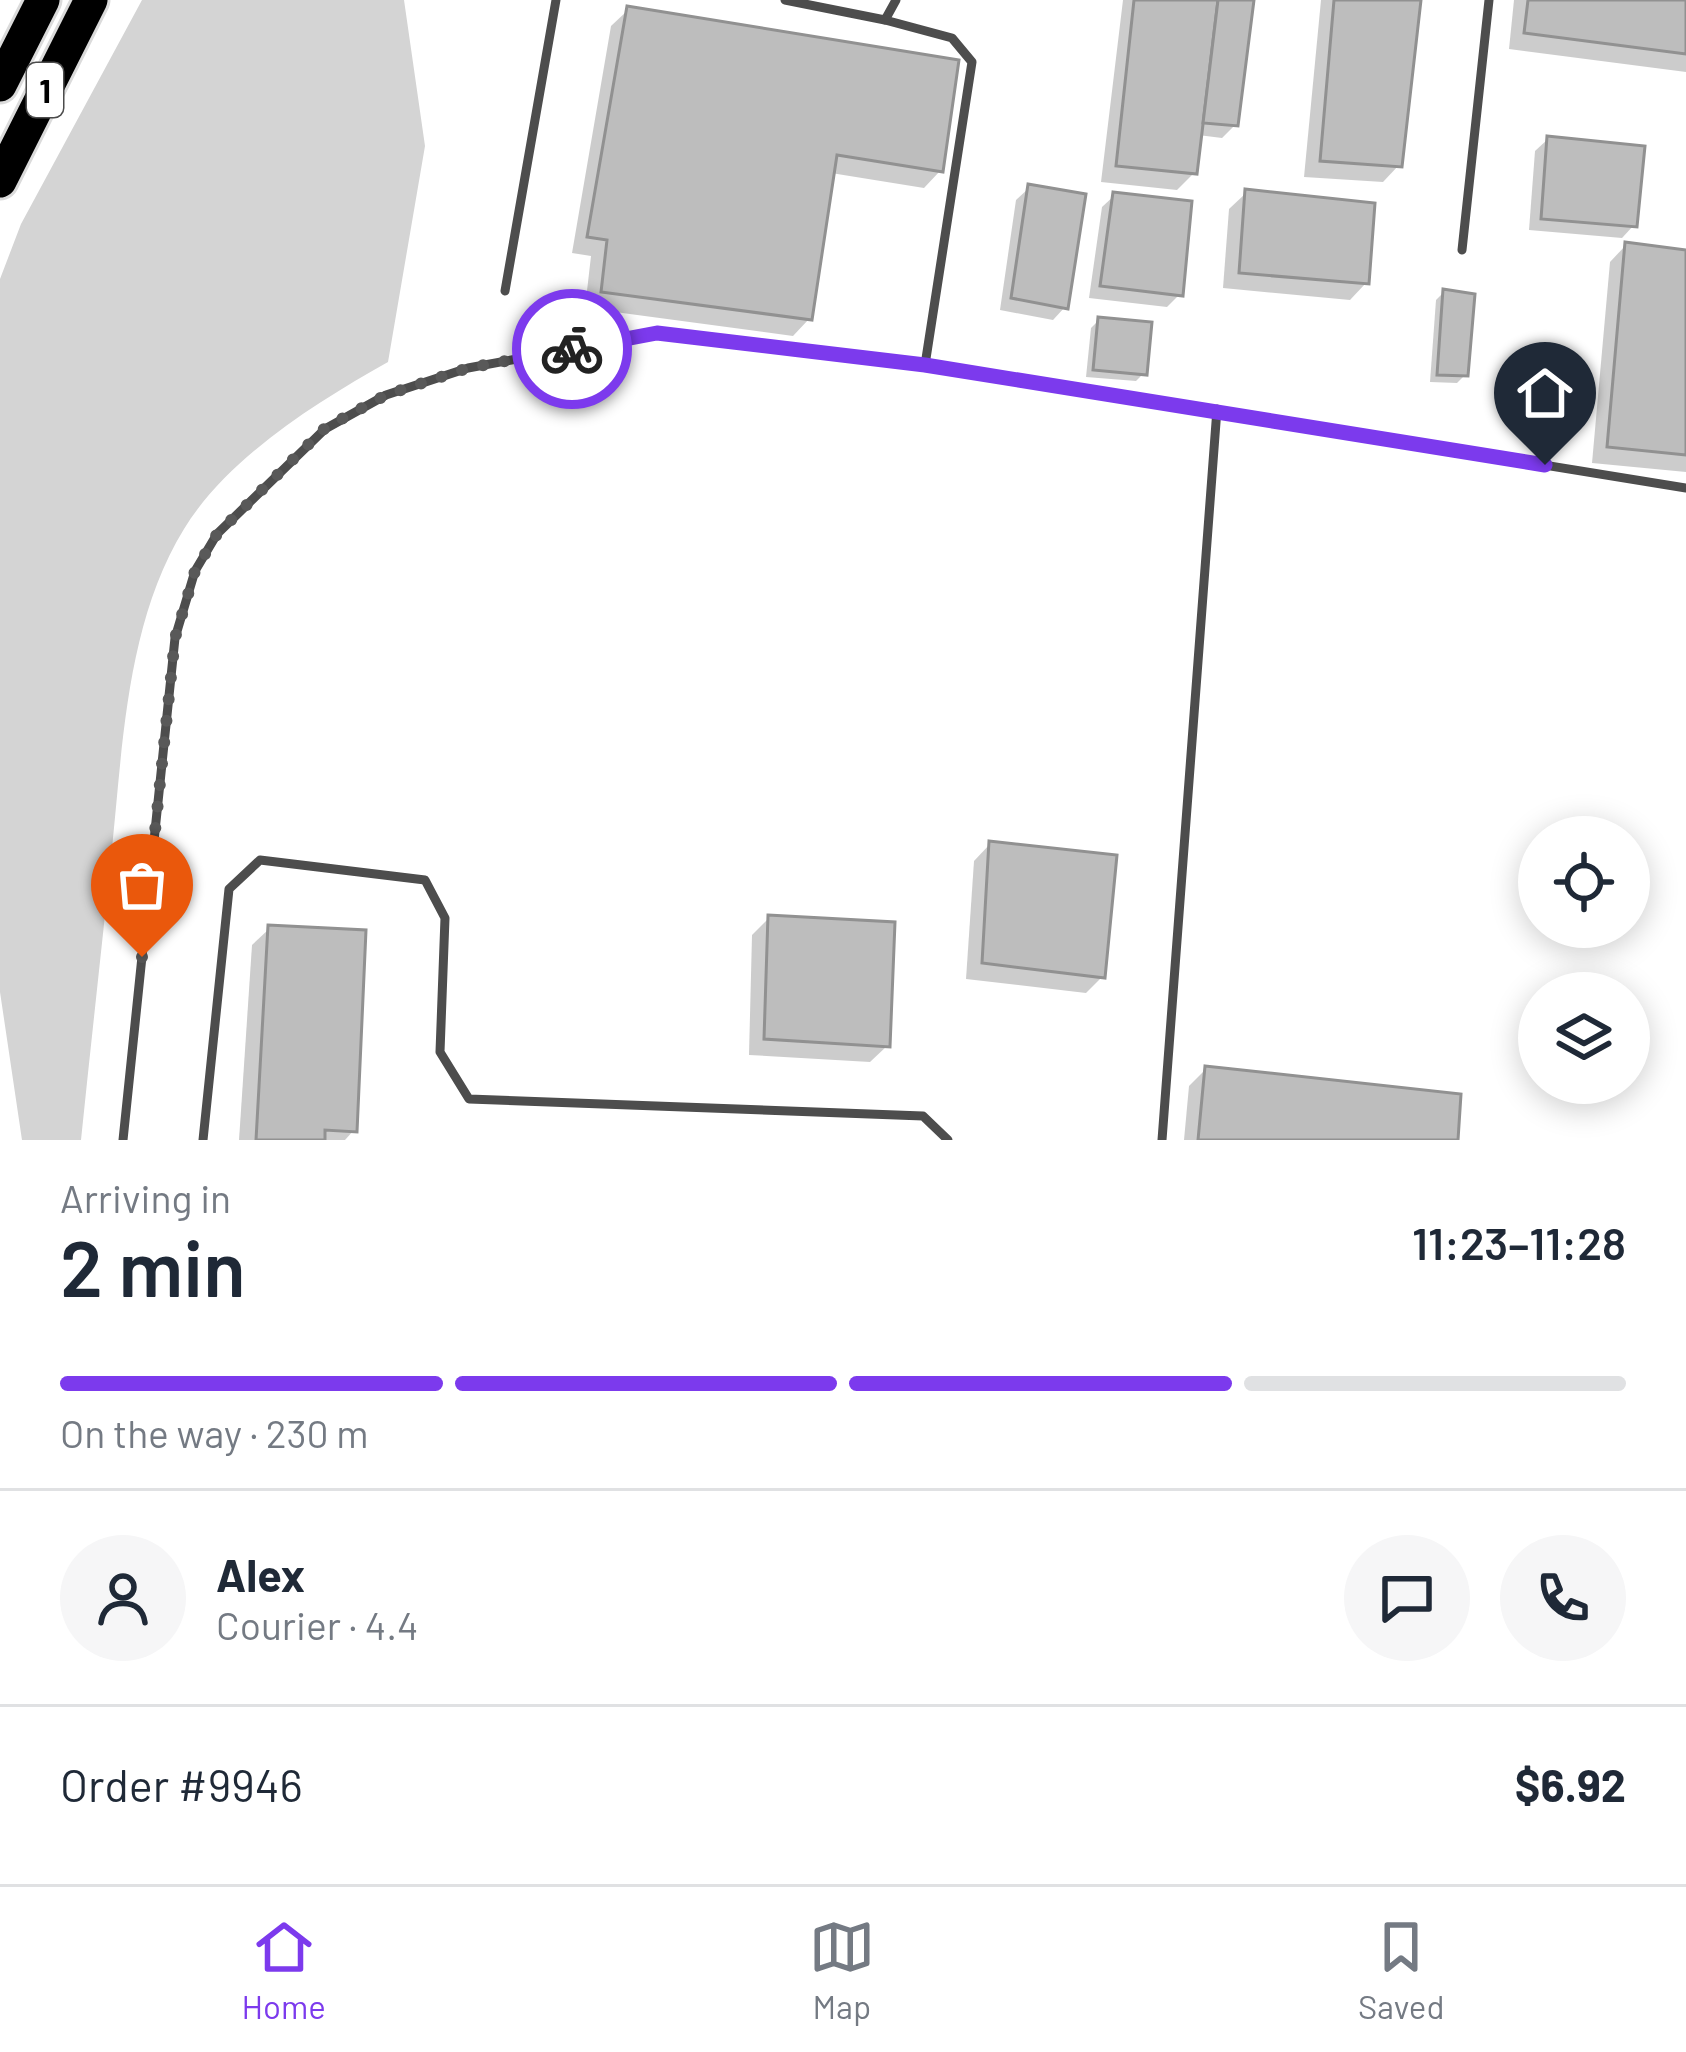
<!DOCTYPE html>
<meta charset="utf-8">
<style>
body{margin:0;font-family:Barlow,sans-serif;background:#f6f6f7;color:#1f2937;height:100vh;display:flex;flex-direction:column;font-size:45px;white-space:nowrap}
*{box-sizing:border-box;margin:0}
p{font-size:39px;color:#747a83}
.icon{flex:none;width:66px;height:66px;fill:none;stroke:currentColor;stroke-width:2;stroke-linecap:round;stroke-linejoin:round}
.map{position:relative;height:1140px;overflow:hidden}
.drawer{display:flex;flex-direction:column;background:#fff;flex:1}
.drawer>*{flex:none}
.controls{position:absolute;left:1518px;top:816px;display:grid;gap:24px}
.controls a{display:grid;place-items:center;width:132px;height:132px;border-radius:50%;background:#fff;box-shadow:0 6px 30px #0003;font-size:60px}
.pin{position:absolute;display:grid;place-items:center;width:102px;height:102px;color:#fff;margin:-123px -51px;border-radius:50% 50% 50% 0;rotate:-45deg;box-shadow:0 0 12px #0007}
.pin .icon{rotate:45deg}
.courier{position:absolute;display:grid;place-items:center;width:120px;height:120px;margin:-60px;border:9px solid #7c3aed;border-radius:50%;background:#fff;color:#222;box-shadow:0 3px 15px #0007}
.headline em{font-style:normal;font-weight:600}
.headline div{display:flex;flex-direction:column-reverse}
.headline{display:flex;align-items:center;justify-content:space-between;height:204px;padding:0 60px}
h1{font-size:78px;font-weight:600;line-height:90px}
.bar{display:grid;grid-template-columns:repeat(4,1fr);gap:18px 12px;align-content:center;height:144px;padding:0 60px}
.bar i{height:15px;border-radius:9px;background:#e0e1e3}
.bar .on{background:#7c3aed}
.bar p{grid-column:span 4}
.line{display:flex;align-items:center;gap:30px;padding:0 60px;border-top:3px solid #e0e1e3}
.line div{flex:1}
.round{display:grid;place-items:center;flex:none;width:126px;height:126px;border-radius:63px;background:#f6f6f7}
.tabs{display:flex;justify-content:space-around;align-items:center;height:168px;border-top:3px solid #e0e1e3;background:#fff;font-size:33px;color:#747a83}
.tabs a{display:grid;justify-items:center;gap:6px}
.tabs .on{color:#7c3aed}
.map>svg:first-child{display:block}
</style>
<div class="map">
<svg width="1686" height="1140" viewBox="0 0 1686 1140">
<rect width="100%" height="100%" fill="#fff"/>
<path fill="#d4d4d4" d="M142,0H404L425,146L388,362C317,402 228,457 184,529C127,622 123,742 112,848C102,945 91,1043 81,1140H22L0,992V279L21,224Z"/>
<g fill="#0003">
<polygon points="1123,0 1251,0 1235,125 1222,138 1198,135 1194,173 1177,190 1101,182"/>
<polygon points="1321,0 1418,0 1399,165 1383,182 1304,177"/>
<polygon points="1514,0 1686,0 1686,72 1509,49"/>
<polygon points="628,10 940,171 924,188 831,173 809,319 793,336 585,308 591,256 572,253 611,26"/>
<polygon points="1548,139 1634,225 1622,238 1529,230 1535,151"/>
<polygon points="1029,188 1065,307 1053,320 1000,310 1016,200"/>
<polygon points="1246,193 1366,283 1350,300 1223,288 1229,209"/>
<polygon points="1115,195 1180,294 1167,307 1089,298 1102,207"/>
<polygon points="1626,245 1686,253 1686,472 1592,463 1610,262"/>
<polygon points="1444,292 1465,375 1457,383 1430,382 1436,300"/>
<polygon points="1099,320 1144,373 1136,381 1086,377 1091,328"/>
<polygon points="990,844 1103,976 1086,993 966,979 974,861"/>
<polygon points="769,918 887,1046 870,1062 749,1055 752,935"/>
<polygon points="269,929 354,1130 345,1140 239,1140 252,945"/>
<polygon points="1206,1069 1455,1140 1184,1140 1189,1086"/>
</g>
<g fill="#bdbdbd" stroke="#919191" stroke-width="3">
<polygon points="1134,0 1218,0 1197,174 1116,166"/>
<polygon points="1218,0 1254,0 1238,126 1203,123"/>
<polygon points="1334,0 1421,0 1402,167 1320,161"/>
<polygon points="1528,0 1686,0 1686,54 1524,33"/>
<polygon points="627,6 959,60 943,172 837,155 812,320 601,292 607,240 587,237"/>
<polygon points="1547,136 1645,146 1637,227 1541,219"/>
<polygon points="1028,184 1086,194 1068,309 1011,298"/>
<polygon points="1245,189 1375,203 1369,284 1239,273"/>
<polygon points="1113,192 1192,201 1183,296 1100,286"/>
<polygon points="1625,242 1686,250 1686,455 1607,447"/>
<polygon points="1443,289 1475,294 1468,376 1437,375"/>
<polygon points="1098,317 1152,322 1147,375 1093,370"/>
<polygon points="989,841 1117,855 1105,978 982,963"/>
<polygon points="768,915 895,922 890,1047 764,1039"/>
<polygon points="268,925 366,930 357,1132 325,1130 325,1140 256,1140"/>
<polygon points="1205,1066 1461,1094 1458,1140 1198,1140"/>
</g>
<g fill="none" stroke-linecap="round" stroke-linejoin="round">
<g stroke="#dbdbdb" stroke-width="39">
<g id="trunk">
<polyline points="0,85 43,0"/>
<polyline points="0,181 91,0"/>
</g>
</g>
<g stroke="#4d4d4d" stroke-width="9">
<polyline points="785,0 885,20 896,0"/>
<polyline points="885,20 952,38 972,62 925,365"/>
<polyline points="1462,250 1489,0"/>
<polyline points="505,291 556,0"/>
<polyline points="123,1140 175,638 195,571 217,534 325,429 386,395 468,368 657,333 925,365 1686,488"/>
<polyline points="203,1140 229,889 260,860 425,880 445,918 440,1052 469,1099 923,1116 948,1140"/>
<polyline points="1162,1140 1217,409"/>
</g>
<use href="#trunk" stroke="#000" stroke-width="33"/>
</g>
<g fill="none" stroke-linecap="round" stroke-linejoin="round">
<polyline stroke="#595959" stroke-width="12" stroke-dasharray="0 21.6" points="142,957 175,638 195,571 217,534 325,428 386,395 468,368 572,349"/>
<polyline stroke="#7c3aed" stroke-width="15" points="572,349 657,333 925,365 1545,465"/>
</g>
<g text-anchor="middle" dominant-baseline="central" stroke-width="9" stroke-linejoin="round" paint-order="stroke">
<rect fill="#fff" stroke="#4c4c4c" stroke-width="3" x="27" y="63" width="36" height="54" rx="9"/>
<g font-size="33" font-weight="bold" fill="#000">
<text x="45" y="90">1</text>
</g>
</g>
</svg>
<div class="controls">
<a><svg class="icon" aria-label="locate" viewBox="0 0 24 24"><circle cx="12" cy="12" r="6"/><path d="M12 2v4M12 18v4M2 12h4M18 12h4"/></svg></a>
<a><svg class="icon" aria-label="layers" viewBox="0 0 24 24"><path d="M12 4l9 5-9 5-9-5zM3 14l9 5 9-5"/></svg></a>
</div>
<div class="pin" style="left:142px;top:957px;background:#ea580c"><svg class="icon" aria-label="bag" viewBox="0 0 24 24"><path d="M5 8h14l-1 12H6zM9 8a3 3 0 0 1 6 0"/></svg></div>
<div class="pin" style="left:1545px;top:465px;background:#1f2937"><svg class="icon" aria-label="home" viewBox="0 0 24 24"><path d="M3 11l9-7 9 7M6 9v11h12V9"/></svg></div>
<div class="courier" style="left:572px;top:349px"><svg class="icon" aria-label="bike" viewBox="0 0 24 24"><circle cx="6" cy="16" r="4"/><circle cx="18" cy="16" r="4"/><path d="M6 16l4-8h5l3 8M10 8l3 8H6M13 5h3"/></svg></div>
</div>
<section class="drawer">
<div class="headline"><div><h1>2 min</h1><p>Arriving in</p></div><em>11:23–11:28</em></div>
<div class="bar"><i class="on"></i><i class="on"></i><i class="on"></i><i></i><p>On the way · 230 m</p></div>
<div class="line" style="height:216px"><a class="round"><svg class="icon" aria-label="person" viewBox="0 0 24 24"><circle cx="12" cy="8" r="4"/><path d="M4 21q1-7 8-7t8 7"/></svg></a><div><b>Alex</b><p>Courier · 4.4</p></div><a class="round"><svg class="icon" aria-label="chat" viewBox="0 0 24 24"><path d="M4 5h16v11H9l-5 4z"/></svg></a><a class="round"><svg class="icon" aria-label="phone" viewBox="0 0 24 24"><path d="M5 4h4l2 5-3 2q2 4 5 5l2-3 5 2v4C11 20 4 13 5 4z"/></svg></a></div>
<div class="line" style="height:156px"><div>Order #9946</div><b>$6.92</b></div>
</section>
<nav class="tabs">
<a class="on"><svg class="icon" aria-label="home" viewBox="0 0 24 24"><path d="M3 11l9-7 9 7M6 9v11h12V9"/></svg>Home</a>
<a><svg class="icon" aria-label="map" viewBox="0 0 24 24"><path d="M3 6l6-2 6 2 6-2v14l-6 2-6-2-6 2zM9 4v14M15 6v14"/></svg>Map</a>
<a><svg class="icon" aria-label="saved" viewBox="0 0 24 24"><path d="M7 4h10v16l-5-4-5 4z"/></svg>Saved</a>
</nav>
